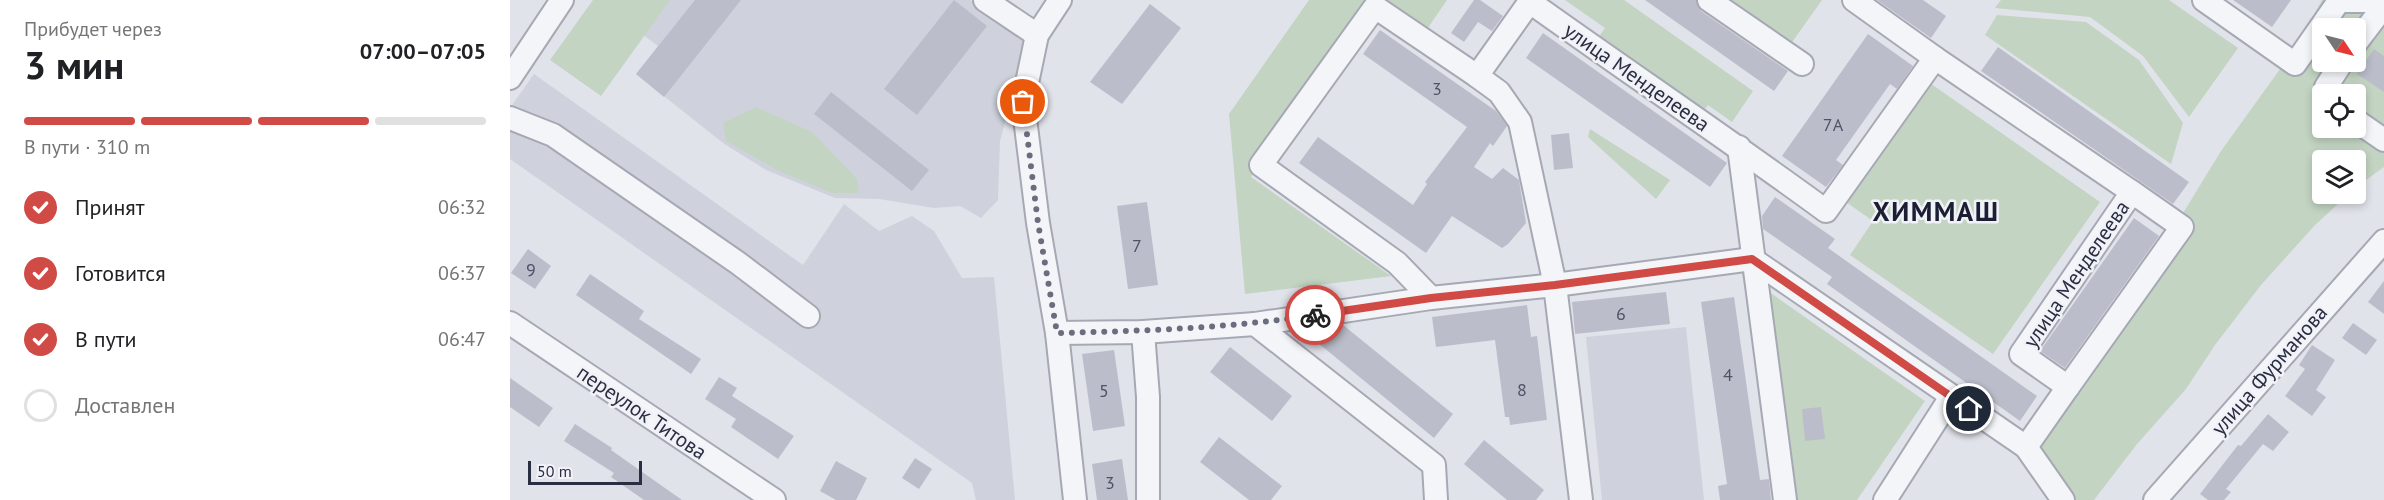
<!DOCTYPE html>
<html lang="ru">
<meta charset="utf-8">
<style>
body{margin:0;font-family:"PT Sans",sans-serif;background:#f2f2f2;color:#202124;height:100vh;display:flex;flex-direction:column;font-size:22px;white-space:nowrap}
*{box-sizing:border-box;margin:0}
p{font-size:20px;color:#757577}
.icon{flex:none;width:33px;height:33px;fill:none;stroke:currentColor;stroke-width:2;stroke-linecap:round;stroke-linejoin:round}
.map{position:relative;flex:1;overflow:hidden}
.details{display:flex;flex-direction:column;background:#fff;width:510px}
.details>*{flex:none}
.needle{width:39px;rotate:125deg}
.tools{position:absolute;left:1802px;top:18px;display:grid;gap:12px}
.tools a{display:grid;place-items:center;width:54px;height:54px;border-radius:6px;background:#fff;box-shadow:0 3px 9px #0003;font-size:30px}
.scale{position:absolute;left:18px;bottom:15px;width:114px;box-sizing:border-box;padding-left:6px;border:3px solid #292e42;border-top:0;font-size:16px;line-height:21px;white-space:nowrap;color:#292e42;-webkit-text-stroke:4px #f1f2f7;paint-order:stroke}
.pin{position:absolute;display:grid;place-items:center;width:51px;height:51px;color:#fff;margin:-26px;border:3px solid #fff;border-radius:50%;box-shadow:0 2px 6px #0007}
.courier{position:absolute;display:grid;place-items:center;width:60px;height:60px;margin:-30px;border:4px solid #d04a46;border-radius:50%;background:#fff;color:#222;box-shadow:0 2px 8px #0007}
.summary em{font-style:normal;font-weight:700}
.summary div{display:flex;flex-direction:column-reverse}
.summary{display:flex;align-items:center;justify-content:space-between;height:102px;padding:0 24px}
h1{font-size:39px;font-weight:700;line-height:45px}
.bar{display:grid;grid-template-columns:repeat(4,1fr);gap:9px 6px;align-content:center;height:72px;padding:0 24px}
.bar i{height:8px;border-radius:4px;background:#e0e0e0}
.bar .active{background:#d04a46}
.bar p{grid-column:span 4}
ol{padding:0 24px;list-style:none}
li{display:flex;align-items:center;gap:18px;height:66px}
li p{margin-inline-start:auto}
li .icon{padding:6px;border-radius:50%;background:#d04a46;color:#fff;stroke-width:4}
li:last-child{color:#757577}
li i{width:33px;height:33px;border:3px solid #e0e0e0;border-radius:50%}
main{display:flex;flex:1;min-height:0}
.map>svg:first-child{display:block}
</style>
<main>
<section class="details">
<div class="summary"><div><h1>3 мин</h1><p>Прибудет через</p></div><em>07:00–07:05</em></div>
<div class="bar"><i class="active"></i><i class="active"></i><i class="active"></i><i></i><p>В пути · 310 m</p></div>
<ol>
<li><svg class="icon" aria-label="check" viewBox="0 0 24 24"><path d="M5 12l5 5 9-10"/></svg>Принят<p>06:32</p></li>
<li><svg class="icon" aria-label="check" viewBox="0 0 24 24"><path d="M5 12l5 5 9-10"/></svg>Готовится<p>06:37</p></li>
<li><svg class="icon" aria-label="check" viewBox="0 0 24 24"><path d="M5 12l5 5 9-10"/></svg>В пути<p>06:47</p></li>
<li><i></i>Доставлен</li>
</ol>
</section>
<div class="map">
<svg width="1874" height="500" viewBox="0 0 1874 500">
<rect width="100%" height="100%" fill="#e1e3ea"/>
<g fill="#cfd2dc">
<polygon points="126,0 460,0 514,35 508,75 490,141 488,200 471,218 450,206 424,208 369,199 325,198 256,170 213,143 126,74 148,46 111,19"/>
<polygon points="24,74 293,265 334,204 369,231 402,216 424,231 452,278 484,277 505,500 466,500 462,483 0,159 0,108"/>
<polygon points="1176,327 1194,500 1092,500 1076,337"/>
</g>
<g fill="#c3d4c2" fill-rule="evenodd">
<polygon points="83,0 160,0 91,96 40,60"/>
<polygon points="799,0 866,0 741,177 881,276 735,294 719,114"/>
<polygon points="868,0 937,0 915,32"/>
<polygon points="1055,0 1114,0 1243,91 1222,122 1198,105 1191,114 1086,41 1095,28"/>
<polygon points="1209,0 1312,0 1278,48"/>
<polygon points="1491,0 1659,0 1728,48 1679,117 1633,56 1580,17 1485,8"/>
<path d="M1812,0H1823L1874,12V167L1845,188V160H1812V194H1839L1805,225L1751,285L1705,345L1676,389L1627,444L1584,500H1549L1513,445L1656,241L1711,151L1788,44ZM1812,28H1845V62H1812ZM1812,94H1845V128H1812Z"/>
<polygon points="1487,15 1576,22 1629,60 1673,123 1661,164 1475,35"/>
<polygon points="1417,81 1590,202 1483,354 1340,255 1363,221 1333,200"/>
<polygon points="246,107 302,132 347,179 349,193 322,193 269,171 216,141 213,123"/>
<polygon points="1080,129 1160,180 1146,199 1078,137"/>
<polygon points="1232,273 1415,401 1347,500 1288,500 1282,461 1264,464"/>
</g>
<g fill="#bbbeca">
<polygon points="185,0 231,0 154,97 126,74"/>
<polygon points="444,0 477,26 407,115 374,89"/>
<polygon points="964,0 970,0 993,16 982,31 968,22 954,42 941,33"/>
<polygon points="1135,0 1186,0 1191,11 1278,71 1264,91"/>
<polygon points="1367,0 1413,0 1436,16 1421,38"/>
<polygon points="1723,0 1781,0 1762,27"/>
<polygon points="640,4 671,28 612,104 580,82"/>
<polygon points="870,30 986,111 997,126 983,146 980,143 964,167 982,179 993,168 1009,180 1016,223 998,244 992,248 942,216 916,253 789,163 808,137 903,205 917,184 915,182 957,127 853,54"/>
<polygon points="1033,33 1217,163 1200,187 1016,58"/>
<polygon points="1358,34 1403,66 1387,89 1380,84 1326,160 1333,165 1316,187 1272,156"/>
<polygon points="1488,47 1679,182 1663,204 1471,71"/>
<polygon points="1864,49 1874,56 1874,92 1847,74"/>
<polygon points="321,92 419,170 402,191 304,114"/>
<polygon points="1059,133 1063,168 1044,170 1041,135"/>
<polygon points="1265,197 1325,239 1318,248 1527,396 1510,421 1317,284 1322,277 1253,229 1252,216"/>
<polygon points="637,202 648,285 618,289 607,206"/>
<polygon points="1624,218 1649,236 1555,368 1530,351"/>
<polygon points="18,249 41,266 25,289 1,273"/>
<polygon points="80,274 134,311 129,319 191,359 181,374 66,295"/>
<polygon points="1874,281 1874,314 1858,302"/>
<polygon points="1156,292 1160,324 1065,334 1062,302"/>
<polygon points="1224,297 1250,480 1259,479 1261,500 1210,500 1208,486 1217,484 1191,302"/>
<polygon points="1017,305 1021,337 1027,336 1037,420 1000,425 999,417 995,417 985,340 926,347 922,317"/>
<polygon points="1843,323 1867,340 1856,355 1832,338"/>
<polygon points="833,325 943,414 924,438 802,338 810,328"/>
<polygon points="1802,345 1825,360 1806,390 1816,397 1802,416 1775,396 1795,369 1789,365"/>
<polygon points="720,347 782,396 762,421 700,372"/>
<polygon points="604,350 615,426 583,431 572,354"/>
<polygon points="209,377 227,388 222,396 284,436 268,459 221,427 226,419 195,399"/>
<polygon points="0,378 43,408 29,427 0,407"/>
<polygon points="1311,407 1315,439 1295,441 1292,409"/>
<polygon points="1758,414 1779,432 1763,451 1753,444 1716,489 1721,492 1714,500 1698,500 1690,494 1728,445 1731,446"/>
<polygon points="65,424 102,448 101,450 172,500 134,500 101,477 104,473 54,441"/>
<polygon points="709,437 772,486 761,500 739,500 690,462"/>
<polygon points="974,440 1034,490 1026,500 997,500 954,464"/>
<polygon points="405,458 422,469 409,489 392,478"/>
<polygon points="612,459 618,500 587,500 582,464"/>
<polygon points="326,461 357,478 346,500 326,500 310,491"/>
</g>
<g fill="none" stroke-linecap="round" stroke-linejoin="round">
<g stroke="#a6a9b4" stroke-width="26">
<g id="minor">
<polyline points="475,0 527,35"/>
<polyline points="550,0 527,35 513,102 528,223 547,333 565,500"/>
<polyline points="1021,0 967,76 989,92 1010,122 1045,285 1071,500"/>
<polyline points="1199,0 1292,64"/>
<polyline points="1344,0 1425,58 1622,192 1511,354 1558,387 1516,447"/>
<polyline points="1694,0 1785,64 1829,1 1874,1"/>
<path d="M1020,2C1118,72 1219,140 1316,211L1425,58"/>
<polyline points="1845,44 1874,6"/>
<polyline points="0,78 52,0"/>
<polyline points="1819,94 1816,87 1832,62"/>
<polyline points="0,118 43,135 228,263 298,316"/>
<polyline points="1845,120 1874,140"/>
<polyline points="1229,147 1275,500"/>
<polyline points="921,298 887,263 751,165 865,7 967,76"/>
<polyline points="0,323 264,500"/>
<polyline points="745,324 924,465 926,500"/>
<polyline points="633,332 638,397 638,500"/>
<polyline points="547,333 633,332 745,324 921,298 1045,285 1242,259 1516,447 1553,500"/>
<polyline points="1558,387 1672,227 1622,192"/>
<polyline points="1375,500 1441,397"/>
<polyline points="1645,500 1874,241"/>
</g>
</g>
<use href="#minor" stroke="#f4f5f8" stroke-width="22"/>
</g>
<g fill="none" stroke-linecap="round" stroke-linejoin="round">
<path stroke="#696d7d" stroke-width="6" stroke-dasharray="0 10.8" d="M513,102L528,223L547,333C634,331 720,328 805,315"/>
<polyline stroke="#d04a46" stroke-width="8" points="805,315 921,298 1045,285 1242,259 1459,409"/>
</g>
<g text-anchor="middle" dominant-baseline="central" stroke-width="5" stroke-linejoin="round" paint-order="stroke">
<g font-size="18" fill="#4e5264">
<text x="927" y="88">3</text>
<text x="1323" y="124">7А</text>
<text x="627" y="245">7</text>
<text x="21" y="269">9</text>
<text x="1111" y="313">6</text>
<text x="1218" y="374">4</text>
<text x="1012" y="389">8</text>
<text x="594" y="390">5</text>
<text x="600" y="482">3</text>
</g>
<g font-size="21" fill="#292e42" stroke="#f1f2f7">
<text transform="translate(1127 77) rotate(35)">улица Менделеева</text>
<text transform="translate(1566 274) rotate(-56)">улица Менделеева</text>
<text transform="translate(1759 370) rotate(-49)">улица Фурманова</text>
<text transform="translate(132 412) rotate(34)">переулок Титова</text>
</g>
<g font-size="27" font-weight="bold" letter-spacing="1.5" fill="#1b1f33" stroke="#f1f2f7">
<text x="1426" y="211">ХИММАШ</text>
</g>
</g>
</svg>
<div class="tools">
<a><svg class="needle" viewBox="-14 -14 28 28"><path d="M0-13l5 13h-10z" fill="#e53935"/><path d="M0 13l5-13h-10z" fill="#757577"/></svg></a>
<a><svg class="icon" aria-label="locate" viewBox="0 0 24 24"><circle cx="12" cy="12" r="6"/><path d="M12 2v4M12 18v4M2 12h4M18 12h4"/></svg></a>
<a><svg class="icon" aria-label="layers" viewBox="0 0 24 24"><path d="M12 4l9 5-9 5-9-5zM3 14l9 5 9-5"/></svg></a>
</div>
<div class="scale">50 m</div>
<div class="pin" style="left:513px;top:102px;background:#ea580c"><svg class="icon" aria-label="bag" viewBox="0 0 24 24"><path d="M5 8h14l-1 12H6zM9 8a3 3 0 0 1 6 0"/></svg></div>
<div class="pin" style="left:1459px;top:409px;background:#1f2937"><svg class="icon" aria-label="home" viewBox="0 0 24 24"><path d="M3 11l9-7 9 7M6 9v11h12V9"/></svg></div>
<div class="courier" style="left:805px;top:315px"><svg class="icon" aria-label="bike" viewBox="0 0 24 24"><circle cx="6" cy="16" r="4"/><circle cx="18" cy="16" r="4"/><path d="M6 16l4-8h5l3 8M10 8l3 8H6M13 5h3"/></svg></div>
</div>
</main>
